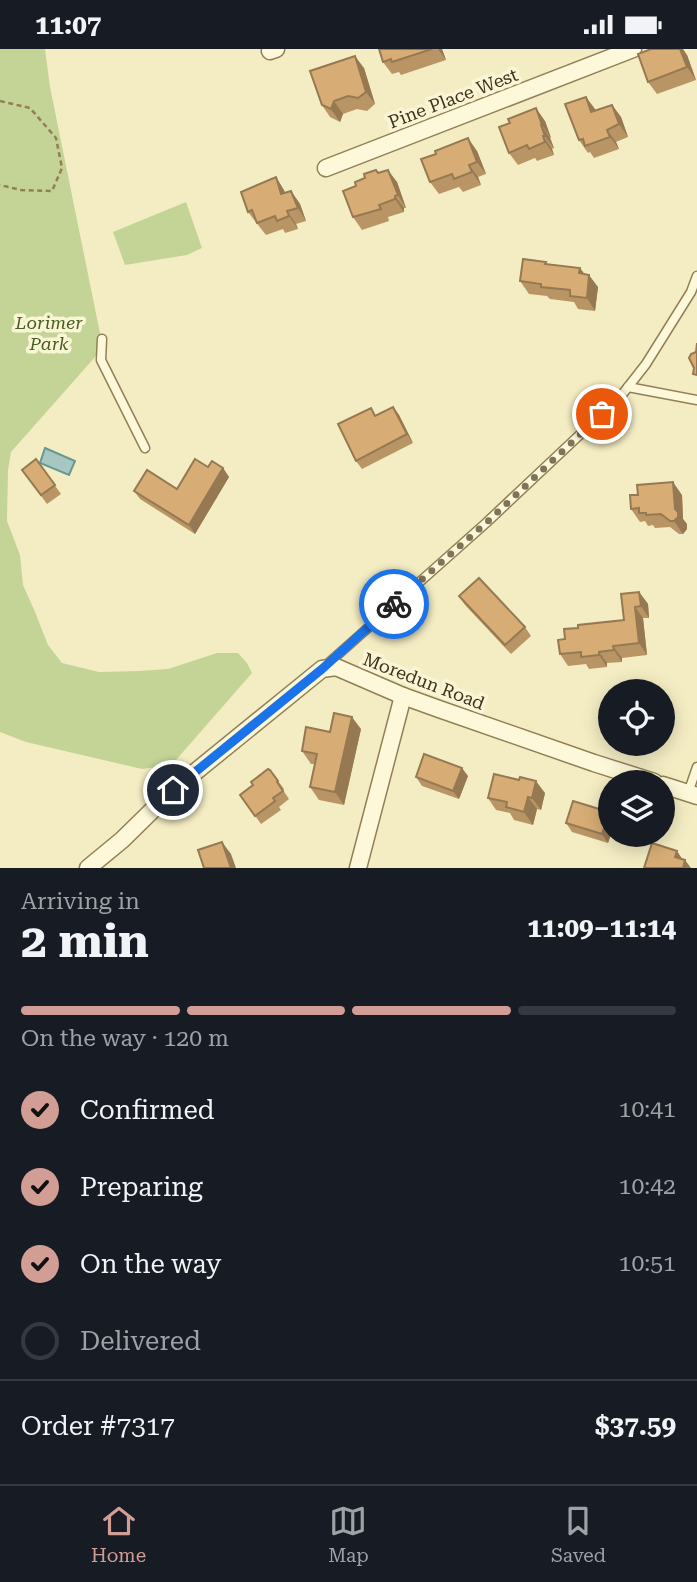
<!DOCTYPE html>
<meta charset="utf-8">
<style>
body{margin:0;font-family:"Roboto Serif",serif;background:#20242c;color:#f1f3f6;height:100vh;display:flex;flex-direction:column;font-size:26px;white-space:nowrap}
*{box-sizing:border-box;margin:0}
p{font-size:23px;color:#9ea1a6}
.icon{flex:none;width:38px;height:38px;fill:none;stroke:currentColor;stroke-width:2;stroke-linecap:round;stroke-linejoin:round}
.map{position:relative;height:819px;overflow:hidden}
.sheet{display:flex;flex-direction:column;background:#171b24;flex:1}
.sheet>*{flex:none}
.controls{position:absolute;left:598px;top:630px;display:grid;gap:14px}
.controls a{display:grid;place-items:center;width:77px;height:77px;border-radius:50%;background:#171b24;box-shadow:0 4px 18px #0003;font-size:35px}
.pin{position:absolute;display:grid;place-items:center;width:60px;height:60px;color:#fff;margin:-30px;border:4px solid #fff;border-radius:50%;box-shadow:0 2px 7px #0007}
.courier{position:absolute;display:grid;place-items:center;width:70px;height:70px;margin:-35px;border:5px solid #1a73e8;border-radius:50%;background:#fff;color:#222;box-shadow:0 2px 9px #0007}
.headline em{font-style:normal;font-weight:700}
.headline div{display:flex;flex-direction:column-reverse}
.headline{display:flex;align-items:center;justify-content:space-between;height:119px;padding:0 21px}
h1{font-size:46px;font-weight:700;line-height:52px}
.bar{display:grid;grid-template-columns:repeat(4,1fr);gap:10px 7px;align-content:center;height:84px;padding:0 21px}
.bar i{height:9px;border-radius:5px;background:#363941}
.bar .selected{background:#d19d95}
.bar p{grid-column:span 4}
.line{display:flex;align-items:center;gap:18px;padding:0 21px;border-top:2px solid #363941}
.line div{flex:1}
ol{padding:0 21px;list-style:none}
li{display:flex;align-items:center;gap:21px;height:77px}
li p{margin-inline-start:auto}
li .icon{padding:7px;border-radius:50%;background:#d19d95;color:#111;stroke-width:4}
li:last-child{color:#9ea1a6}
li i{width:38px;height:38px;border:4px solid #363941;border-radius:50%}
.status{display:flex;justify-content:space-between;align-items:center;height:49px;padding:0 35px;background:#171b24;direction:ltr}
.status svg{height:19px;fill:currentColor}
.dock{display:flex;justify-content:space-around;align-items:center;height:98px;border-top:2px solid #363941;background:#171b24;font-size:19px;color:#9ea1a6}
.dock a{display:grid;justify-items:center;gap:4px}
.dock .selected{color:#d19d95}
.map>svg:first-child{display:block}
</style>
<div class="status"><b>11:07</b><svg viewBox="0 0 49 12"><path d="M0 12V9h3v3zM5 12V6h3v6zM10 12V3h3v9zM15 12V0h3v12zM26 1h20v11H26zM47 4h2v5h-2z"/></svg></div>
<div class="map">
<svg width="697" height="819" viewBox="0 0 697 819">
<rect width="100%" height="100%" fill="#f4edc4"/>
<g fill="#c3d496">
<polygon points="0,0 45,0 50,38 103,299 11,403 8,421 7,472 20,506 23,536 35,563 48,596 62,614 99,623 139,622 168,620 217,604 238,604 247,614 252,624 176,711 156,718 142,720 26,693 0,683"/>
<polygon points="186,153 202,199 187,206 125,216 113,183"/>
</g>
<polygon fill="#a6c7c2" stroke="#6c9692" stroke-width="2" points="45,399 75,412 69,426 40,414"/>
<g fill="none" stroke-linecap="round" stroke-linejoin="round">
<g stroke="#927f57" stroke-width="11">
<g id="service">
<polyline points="102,290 101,311 145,399"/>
<polyline points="628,338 697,351"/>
<polyline points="324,618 486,474 621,347 646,315 691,243 697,227"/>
<polyline points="688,744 697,718"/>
</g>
</g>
<g stroke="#927f57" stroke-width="19">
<g id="minor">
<polyline points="270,2 276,0"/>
<polyline points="326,119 633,0"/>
<polyline points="663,736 697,747"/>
<polyline points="88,819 122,791 173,741 322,620 336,618 403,647 439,660 594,714 654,733"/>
<polyline points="358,819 403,647"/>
</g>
</g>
<polyline stroke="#927f57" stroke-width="2.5" stroke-dasharray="5 3.5" stroke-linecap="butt" points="0,52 30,59 56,89 62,119 52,142 21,141 0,136"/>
<use href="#service" stroke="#fdf8d9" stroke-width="8"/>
<use href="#minor" stroke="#fdf8d9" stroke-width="16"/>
</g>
<g fill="#b99565">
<polygon points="379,0 442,0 446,11 401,26 399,23 392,25 383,13"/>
<polygon points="687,6 696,31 657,45 648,33"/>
<polygon points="364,19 375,55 367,62 357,60 343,65 340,73 330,68 322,56"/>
<polygon points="586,48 595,62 612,56 621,68 628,88 616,93 619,100 594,109 590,103 588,104 579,91"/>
<polygon points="545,72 551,89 550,89 554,99 552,100 554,106 537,112 535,109 518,116 509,104"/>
<polygon points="477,102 486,125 478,128 481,136 463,143 459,138 439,145 430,133"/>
<polygon points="376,121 379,124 397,133 406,159 404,159 404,163 388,168 389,172 362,181 353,168 356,137"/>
<polygon points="276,128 285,144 291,142 300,155 306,172 296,175 298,180 285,184 283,180 266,186 248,163"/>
<polygon points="546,213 547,215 580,219 584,225 598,238 595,262 578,260 574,253 550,250 547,247 529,245 520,232"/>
<polygon points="393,358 399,366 413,394 362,420 356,412 376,366"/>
<polygon points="36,410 61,445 47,455 22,421"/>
<polygon points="208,418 223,419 229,428 195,485 140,450 134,442 177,440"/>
<polygon points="682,446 683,470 687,475 687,480 683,485 679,485 670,478 655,479 653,476 648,477 645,472 640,473 631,460"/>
<polygon points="639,543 648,555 649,569 643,569 647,606 622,609 622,613 607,614 607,618 589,620 586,615 568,617 560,605 565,590 624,571"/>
<polygon points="459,547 525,578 531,587 511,605 465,556"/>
<polygon points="361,680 344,756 319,751 310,738 315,715 311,715 302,702 330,683"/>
<polygon points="270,721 284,740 283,741 289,750 279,758 281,761 261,775 240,746"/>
<polygon points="468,727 459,750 422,737 416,728"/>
<polygon points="545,744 541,761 537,760 533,776 514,771 510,764 496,761 488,749"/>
<polygon points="611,766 611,785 608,794 572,783 566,774"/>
</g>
<g fill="#967952">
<polygon points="438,0 442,0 446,11"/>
<polygon points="680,0 683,0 687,6 696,31 687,18"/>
<polygon points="355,7 364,19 375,55 366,43"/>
<polygon points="586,48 595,60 600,76 591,63"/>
<polygon points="334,52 343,65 340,73 331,60"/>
<polygon points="612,56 621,68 628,88 619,75"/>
<polygon points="536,59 545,72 551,89 542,76"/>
<polygon points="541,76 550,89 554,99 545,87"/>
<polygon points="607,81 616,93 619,100 610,88"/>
<polygon points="543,87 552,100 554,106 545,93"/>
<polygon points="468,89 477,102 486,125 477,113"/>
<polygon points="469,116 478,128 481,136 472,123"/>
<polygon points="388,121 397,133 406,159 398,146"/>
<polygon points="276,128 284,141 290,158 281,145"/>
<polygon points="291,142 300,155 306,172 298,159"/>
<polygon points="395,147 404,159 404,163 395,150"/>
<polygon points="287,162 296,175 298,180 289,167"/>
<polygon points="580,219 589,231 589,226 598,238 595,262 587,249 579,224"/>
<polygon points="393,358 399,366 413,394 407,385"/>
<polygon points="223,419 229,428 195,485 189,476"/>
<polygon points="673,433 682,446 683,470 687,475 687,480 683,485 674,472"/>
<polygon points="639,543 648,555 649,569 641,557"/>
<polygon points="635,558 643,569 647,606 639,594"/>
<polygon points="613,597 622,609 622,613 614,601"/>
<polygon points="599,603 607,614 607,618 599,606"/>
<polygon points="352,668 361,680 344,756 335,743"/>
<polygon points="462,719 468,727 459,750 453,742"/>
<polygon points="536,732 545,744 541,761 532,749"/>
<polygon points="528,748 537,760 533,776 524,763"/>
<polygon points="609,763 611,766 611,785 608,794 602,785"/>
<polygon points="222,793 231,805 236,819 231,819"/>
<polygon points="677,802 683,811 675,808"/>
<polygon points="685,811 691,819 683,819"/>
</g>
<g fill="#d7ad75" stroke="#967952" stroke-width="2">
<polygon points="379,0 432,0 392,13 391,10 383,13"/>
<polygon points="651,0 680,0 687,18 648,33 638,5"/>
<polygon points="355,7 366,43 358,49 348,47 334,52 331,60 322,56 310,22"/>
<polygon points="586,48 591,63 612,56 619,75 607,81 610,88 585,97 583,90 579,91 565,55"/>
<polygon points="536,59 542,76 541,76 545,87 543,87 545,93 529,100 527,96 509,104 499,78 510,74 508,70"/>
<polygon points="468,89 477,113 469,116 472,123 454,130 452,125 430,133 421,110 436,105 435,102"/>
<polygon points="376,121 378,124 388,121 398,146 395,147 395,150 379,156 381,160 353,168 343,142 356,137 355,133 365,129 364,125"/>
<polygon points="276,128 281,145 291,142 298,159 287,162 289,167 277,172 275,167 257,174 252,161 248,163 241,143"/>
<polygon points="523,210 546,213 545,215 580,219 579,224 589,226 587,249 570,247 570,241 541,238 541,235 520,232"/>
<polygon points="697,294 697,326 693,325 694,319 689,309 691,305 696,303"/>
<polygon points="393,358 407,385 356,412 338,375 371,359 375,367"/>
<polygon points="36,410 55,436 41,446 22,421"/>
<polygon points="195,410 208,418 212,412 223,419 189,476 134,442 147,421 177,440"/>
<polygon points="673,433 675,460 678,463 678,468 674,472 670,472 661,465 646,466 646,464 639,464 639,459 631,460 630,446 638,446 637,436"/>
<polygon points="479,529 525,578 505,596 459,547"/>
<polygon points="639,543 641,557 635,558 639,594 613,597 614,601 599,603 599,606 581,608 581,603 560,605 558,591 565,590 564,580 578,579 578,576 624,571 621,545"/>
<polygon points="334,664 352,668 335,743 310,738 317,705 302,702 306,678 330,683"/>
<polygon points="424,705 462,719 453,742 416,728"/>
<polygon points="268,720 270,721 278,732 277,733 283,742 273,749 275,752 255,767 240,746 253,736 251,733"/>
<polygon points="494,725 519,731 520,728 536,732 532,749 528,748 524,763 506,758 507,753 488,749"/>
<polygon points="573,752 609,763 602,785 566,774"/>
<polygon points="222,793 231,819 204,819 198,801"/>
<polygon points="652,794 677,802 675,808 685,811 683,819 644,819"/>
</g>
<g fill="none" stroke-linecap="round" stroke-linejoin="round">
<polyline stroke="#7f7457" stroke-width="7" stroke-dasharray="0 12.6" points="394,555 486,474 602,365"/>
<polyline stroke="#1a73e8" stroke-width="9" points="173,741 322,620 394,555"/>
</g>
<g text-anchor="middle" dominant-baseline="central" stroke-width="7" stroke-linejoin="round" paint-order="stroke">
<g font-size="18" fill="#40331d" stroke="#faf5d5">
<text transform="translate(453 49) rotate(-21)">Pine Place West</text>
<text transform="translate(424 632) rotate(21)">Moredun Road</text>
</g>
<g font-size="18" font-style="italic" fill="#465f21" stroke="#faf5d5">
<text x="49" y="273">Lorimer<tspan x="49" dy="21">Park</tspan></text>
</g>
</g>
</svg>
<div class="controls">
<a><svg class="icon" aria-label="locate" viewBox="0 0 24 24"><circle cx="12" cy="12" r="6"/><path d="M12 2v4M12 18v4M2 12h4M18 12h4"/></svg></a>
<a><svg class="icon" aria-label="layers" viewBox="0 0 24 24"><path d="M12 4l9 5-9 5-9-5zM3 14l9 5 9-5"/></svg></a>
</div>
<div class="pin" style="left:602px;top:365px;background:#ea580c"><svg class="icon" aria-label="bag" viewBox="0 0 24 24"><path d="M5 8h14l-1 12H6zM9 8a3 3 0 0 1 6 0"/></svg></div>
<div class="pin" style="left:173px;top:741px;background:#1f2937"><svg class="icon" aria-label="home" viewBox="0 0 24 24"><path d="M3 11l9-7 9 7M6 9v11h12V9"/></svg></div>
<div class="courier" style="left:394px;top:555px"><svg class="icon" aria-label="bike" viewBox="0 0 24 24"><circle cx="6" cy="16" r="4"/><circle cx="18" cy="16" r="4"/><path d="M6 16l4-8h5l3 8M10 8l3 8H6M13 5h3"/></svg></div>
</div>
<section class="sheet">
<div class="headline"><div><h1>2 min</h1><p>Arriving in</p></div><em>11:09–11:14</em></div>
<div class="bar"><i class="selected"></i><i class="selected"></i><i class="selected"></i><i></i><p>On the way · 120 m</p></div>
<ol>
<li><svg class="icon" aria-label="check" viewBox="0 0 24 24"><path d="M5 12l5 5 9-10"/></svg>Confirmed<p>10:41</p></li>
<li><svg class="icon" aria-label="check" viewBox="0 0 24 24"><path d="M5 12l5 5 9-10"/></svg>Preparing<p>10:42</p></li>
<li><svg class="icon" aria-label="check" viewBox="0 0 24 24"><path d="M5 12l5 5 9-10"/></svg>On the way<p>10:51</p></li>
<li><i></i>Delivered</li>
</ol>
<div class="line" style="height:91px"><div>Order #7317</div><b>$37.59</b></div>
</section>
<nav class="dock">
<a class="selected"><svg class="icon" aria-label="home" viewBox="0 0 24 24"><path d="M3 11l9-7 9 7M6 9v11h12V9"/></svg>Home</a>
<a><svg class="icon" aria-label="map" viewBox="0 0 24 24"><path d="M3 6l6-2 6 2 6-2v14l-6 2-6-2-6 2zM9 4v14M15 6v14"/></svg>Map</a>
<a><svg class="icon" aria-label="saved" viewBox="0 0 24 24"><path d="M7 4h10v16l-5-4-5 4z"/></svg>Saved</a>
</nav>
